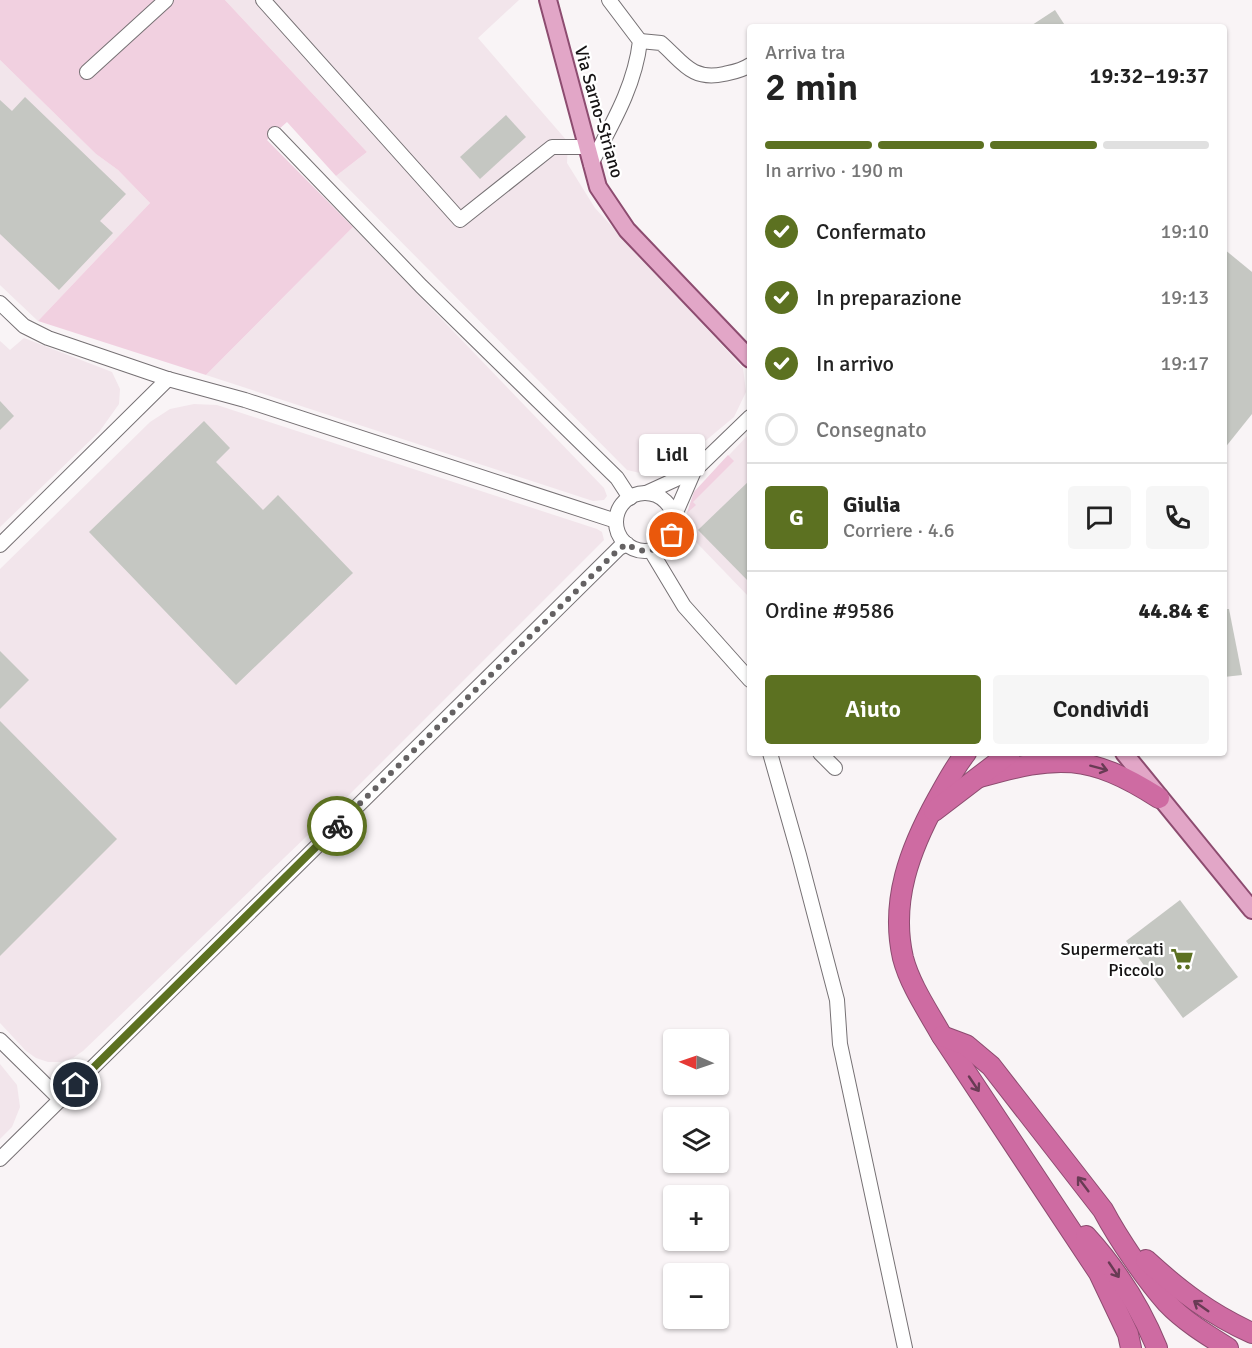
<!DOCTYPE html>
<html lang="it">
<meta charset="utf-8">
<style>
body{margin:0;font-family:Signika,sans-serif;background:#f6f6f6;color:#222;height:100vh;display:flex;flex-direction:column;font-size:22px;white-space:nowrap}
*{box-sizing:border-box;margin:0}
p{font-size:20px;color:#767676}
.icon{flex:none;width:33px;height:33px;fill:none;stroke:currentColor;stroke-width:2;stroke-linecap:round;stroke-linejoin:round}
.map{position:relative;flex:1;overflow:hidden}
.drawer{position:absolute;left:747px;top:24px;width:480px;height:732px;display:flex;flex-direction:column;background:#fff;border-radius:6px;box-shadow:0 2px 4px #0004}
.drawer>*{flex:none}
.needle{width:39px;rotate:272deg}
.tools{position:absolute;left:663px;top:1029px;display:grid;gap:12px}
.tools a{display:grid;place-items:center;width:66px;height:66px;border-radius:6px;background:#fff;box-shadow:0 2px 4px #0004;font-size:30px}
.pin{position:absolute;display:grid;place-items:center;width:51px;height:51px;color:#fff;margin:-26px;border:3px solid #fff;border-radius:50%;box-shadow:0 2px 6px #0007}
.courier{position:absolute;display:grid;place-items:center;width:60px;height:60px;margin:-30px;border:4px solid #5c7121;border-radius:50%;background:#fff;color:#222;box-shadow:0 2px 8px #0007}
.bubble{position:absolute;height:42px;border-radius:6px;background:#fff;box-shadow:0 2px 4px #0004;font-size:20px;font-weight:600;line-height:42px;text-align:center}
.overview em{font-style:normal;font-weight:600}
.overview div{display:flex;flex-direction:column-reverse}
.overview{display:flex;align-items:center;justify-content:space-between;height:102px;padding:0 18px}
h1{font-size:39px;font-weight:600;line-height:45px}
.bar{display:grid;grid-template-columns:repeat(4,1fr);gap:9px 6px;align-content:center;height:72px;padding:0 18px}
.bar i{height:8px;border-radius:4px;background:#e0e0e0}
.bar .selected{background:#5c7121}
.bar p{grid-column:span 4}
.line{display:flex;align-items:center;gap:15px;padding:0 18px;border-top:2px solid #e0e0e0}
.line div{flex:1}
.round{display:grid;place-items:center;flex:none;width:63px;height:63px;border-radius:6px;background:#f6f6f6}
ol{padding:0 18px;list-style:none}
li{display:flex;align-items:center;gap:18px;height:66px}
li p{margin-inline-start:auto}
li .icon{padding:6px;border-radius:50%;background:#5c7121;color:#fff;stroke-width:4}
li:last-child{color:#767676}
li i{width:33px;height:33px;border:3px solid #e0e0e0;border-radius:50%}
.action{display:flex;gap:12px;margin-top:auto;padding:12px 18px}
.action a{flex:1;height:69px;border-radius:6px;background:#5c7121;color:#fff;font-size:24px;font-weight:600;line-height:69px;text-align:center}
.action a+a{background:#f6f6f6;color:#222}
.map>svg:first-child{display:block}
</style>
<div class="map">
<svg width="1252" height="1348" viewBox="0 0 1252 1348">
<rect width="100%" height="100%" fill="#f9f4f6"/>
<g fill="#f2e5eb">
<polygon points="225,0 519,0 478,38 568,142 567,163 595,208 743,368 746,392 734,417 674,467 649,475 627,470 336,176 367,152"/>
<polygon points="0,60 96,154 118,170 150,203 38,321 0,285"/>
<polygon points="353,227 604,488 607,496 604,500 593,501 206,375"/>
<polygon points="24,338 112,372 120,389 119,404 99,432 0,527 0,341 10,350"/>
<polygon points="194,404 217,405 597,529 602,532 604,540 332,812 83,1051 73,1058 61,1062 48,1062 36,1058 26,1051 0,1023 0,569 150,422 170,409"/>
<polygon points="750,433 750,598 697,543 690,530 687,513 694,492"/>
<polygon points="0,1064 17,1085 20,1107 12,1127 0,1139"/>
</g>
<g fill="#f1d0e0">
<polygon points="0,0 225,0 367,152 336,176 287,122 267,140 353,227 206,375 38,321 150,203 118,170 96,154 0,60"/>
<polygon points="728,455 734,461 693,502 696,505 687,513 694,492"/>
</g>
<g fill="#c5c7c2">
<polygon points="1055,10 1066,27 1029,27"/>
<polygon points="25,97 126,194 100,221 113,233 59,290 0,234 0,100 12,111"/>
<polygon points="506,115 526,137 480,179 460,157"/>
<polygon points="1224,249 1252,272 1252,414 1224,449"/>
<polygon points="0,401 14,416 0,430"/>
<polygon points="204,421 230,448 216,462 263,510 278,495 353,573 236,685 89,532"/>
<polygon points="750,480 750,583 698,530"/>
<polygon points="1224,609 1229,609 1242,675 1224,677"/>
<polygon points="0,651 29,680 0,709"/>
<polygon points="0,721 117,839 0,956"/>
<polygon points="1180,900 1238,977 1183,1018 1126,941"/>
</g>
<g fill="none" stroke-linecap="round" stroke-linejoin="round">
<g stroke="#767174" stroke-width="16">
<g id="minor">
<polyline points="263,0 460,220 552,147 586,147"/>
<path d="M640,41L661,43C683,62 691,81 724,74C733,72 741,71 750,65"/>
<polyline points="87,72 166,0"/>
<polyline points="275,134 421,286 617,478 630,498"/>
<path d="M591,164C612,124 635,86 640,41L609,0"/>
<polyline points="0,303 24,326 48,338 168,379 245,400 616,521"/>
<polyline points="646,493 694,471 750,417"/>
<circle cx="645" cy="522" r="29"/>
<polyline points="674,517 694,471"/>
<polyline points="0,545 168,379"/>
<polyline points="651,551 684,606 750,680"/>
<polyline points="770,753 799,855 837,1000 840,1044 905,1348"/>
<polyline points="820,753 835,768"/>
<polyline points="0,1040 61,1100"/>
<polyline points="0,1159 619,548 627,544"/>
</g>
</g>
<g stroke="#8d4c70" stroke-width="20">
<g id="major">
<polyline points="548,0 598,187 627,230 750,359"/>
<polyline points="1124,753 1252,910"/>
</g>
</g>
<g stroke="#8d4c70" stroke-width="22">
<g id="highway">
<path d="M966,753C954,768 946,784 937,800C910,849 890,901 903,958C910,985 928,1011 942,1036L1099,1273L1128,1334L1131,1348"/>
<path d="M980,777C1057,755 1089,753 1159,798"/>
<polyline points="934,811 1010,753"/>
<path d="M942,1036L966,1045L991,1066L1103,1210C1119,1240 1145,1278 1167,1303C1184,1321 1207,1335 1228,1348"/>
<path d="M1086,1236C1116,1269 1140,1306 1157,1348"/>
<path d="M1146,1260C1180,1291 1210,1314 1252,1333"/>
</g>
</g>
<use href="#minor" stroke="#fff" stroke-width="14"/>
<use href="#major" stroke="#e2a6c7" stroke-width="16"/>
<use href="#highway" stroke="#ce6ba2" stroke-width="20"/>
</g>
<defs><path id="oneway-shaft" d="M-6 0H5M1.5-3L5.5 0L1.5 3" fill="none" stroke-width="1.6" stroke-linecap="round" stroke-linejoin="round" transform="scale(1.5)"/></defs>
<g stroke="#683b54">
<use href="#oneway-shaft" transform="translate(1099 768) rotate(15)"/>
<use href="#oneway-shaft" transform="translate(974 1084) rotate(56)"/>
<use href="#oneway-shaft" transform="translate(1083 1184) rotate(-127)"/>
<use href="#oneway-shaft" transform="translate(1114 1270) rotate(56)"/>
<use href="#oneway-shaft" transform="translate(1201 1306) rotate(-145)"/>
</g>
<g fill="none" stroke-linecap="round" stroke-linejoin="round">
<path stroke="#656263" stroke-width="6" stroke-dasharray="0 10.8" d="M337,826L619,549L627,544C644,556 660,551 672,535"/>
<polyline stroke="#5c7121" stroke-width="8" points="76,1085 337,826"/>
</g>
<defs>
<g id="supermarket-bare" transform="scale(1.8)"><path d="M-6-5.5h2.5l.6 2H6L4.5 2H-2.5L-4.4-4H-6ZM-1.5 3.2a1.3 1.3 0 1 0 .1 0ZM3 3.2a1.3 1.3 0 1 0 .1 0Z" fill="#5c7121" stroke="#fff" stroke-width="2.5" paint-order="stroke"/></g>
</defs>
<g fill-rule="evenodd">
<use href="#supermarket-bare" x="1182" y="959"/>
</g>
<g text-anchor="middle" dominant-baseline="central" stroke-width="4.5" stroke-linejoin="round" paint-order="stroke">
<g font-size="18" fill="#151314" stroke="#fff">
<text transform="translate(599 112) rotate(74)">Via Sarno-Striano</text>
</g>
<g font-size="18" fill="#151314" stroke="#fff" text-anchor="end">
<text x="1164" y="949">Supermercati<tspan x="1164" dy="21">Piccolo</tspan></text>
</g>
</g>
</svg>
<div class="tools">
<a><svg class="needle" viewBox="-14 -14 28 28"><path d="M0-13l5 13h-10z" fill="#e53935"/><path d="M0 13l5-13h-10z" fill="#767676"/></svg></a>
<a><svg class="icon" aria-label="layers" viewBox="0 0 24 24"><path d="M12 4l9 5-9 5-9-5zM3 14l9 5 9-5"/></svg></a>
<a>+</a>
<a>−</a>
</div>
<div class="pin" style="left:672px;top:535px;background:#ea580c"><svg class="icon" aria-label="bag" viewBox="0 0 24 24"><path d="M5 8h14l-1 12H6zM9 8a3 3 0 0 1 6 0"/></svg></div>
<div class="pin" style="left:76px;top:1085px;background:#1f2937"><svg class="icon" aria-label="home" viewBox="0 0 24 24"><path d="M3 11l9-7 9 7M6 9v11h12V9"/></svg></div>
<div class="courier" style="left:337px;top:826px"><svg class="icon" aria-label="bike" viewBox="0 0 24 24"><circle cx="6" cy="16" r="4"/><circle cx="18" cy="16" r="4"/><path d="M6 16l4-8h5l3 8M10 8l3 8H6M13 5h3"/></svg></div>
<div class="bubble" style="left:639px;top:434px;width:66px">Lidl</div>
<section class="drawer">
<div class="overview"><div><h1>2 min</h1><p>Arriva tra</p></div><em>19:32–19:37</em></div>
<div class="bar"><i class="selected"></i><i class="selected"></i><i class="selected"></i><i></i><p>In arrivo · 190 m</p></div>
<ol>
<li><svg class="icon" aria-label="check" viewBox="0 0 24 24"><path d="M5 12l5 5 9-10"/></svg>Confermato<p>19:10</p></li>
<li><svg class="icon" aria-label="check" viewBox="0 0 24 24"><path d="M5 12l5 5 9-10"/></svg>In preparazione<p>19:13</p></li>
<li><svg class="icon" aria-label="check" viewBox="0 0 24 24"><path d="M5 12l5 5 9-10"/></svg>In arrivo<p>19:17</p></li>
<li><i></i>Consegnato</li>
</ol>
<div class="line" style="height:108px"><b class="round" style="background:#5c7121;color:#fff">G</b><div><b>Giulia</b><p>Corriere · 4.6</p></div><a class="round"><svg class="icon" aria-label="chat" viewBox="0 0 24 24"><path d="M4 5h16v11H9l-5 4z"/></svg></a><a class="round"><svg class="icon" aria-label="phone" viewBox="0 0 24 24"><path d="M5 4h4l2 5-3 2q2 4 5 5l2-3 5 2v4C11 20 4 13 5 4z"/></svg></a></div>
<div class="line" style="height:78px"><div>Ordine #9586</div><b>44.84 €</b></div>
<div class="action"><a>Aiuto</a><a>Condividi</a></div>
</section>
</div>
